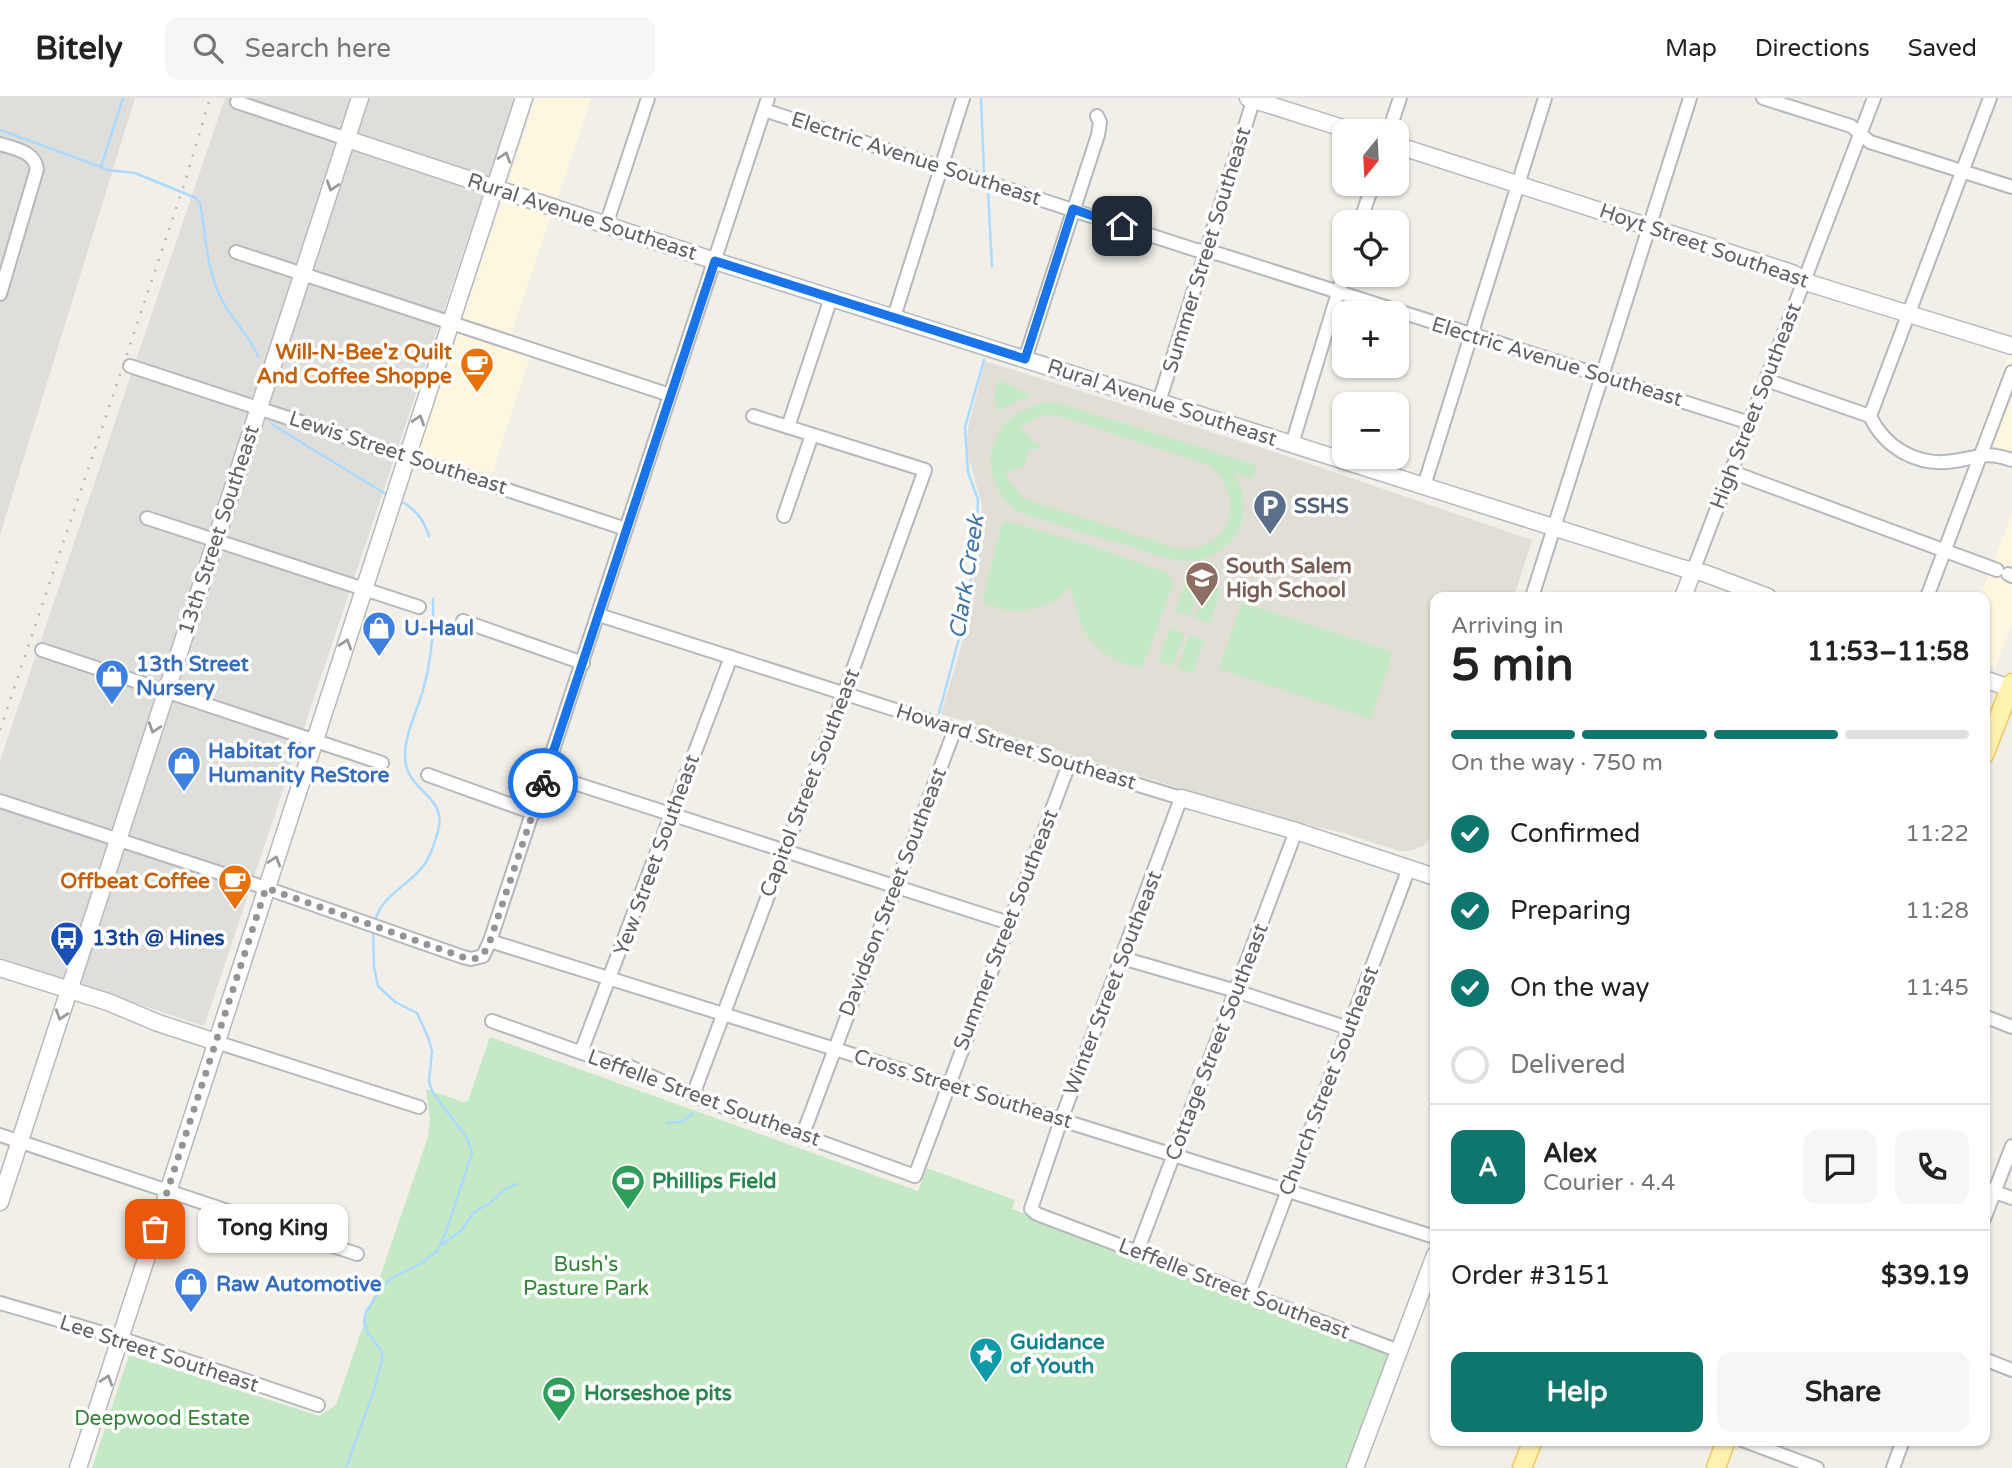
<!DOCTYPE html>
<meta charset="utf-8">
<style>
body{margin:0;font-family:"Varela Round",sans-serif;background:#f6f6f6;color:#222;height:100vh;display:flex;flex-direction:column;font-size:26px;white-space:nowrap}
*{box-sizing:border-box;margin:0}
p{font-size:23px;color:#767676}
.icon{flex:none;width:38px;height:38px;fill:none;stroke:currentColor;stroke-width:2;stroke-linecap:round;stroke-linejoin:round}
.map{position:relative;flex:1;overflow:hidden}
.sheet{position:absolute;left:1430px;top:494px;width:560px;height:854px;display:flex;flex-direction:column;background:#fff;border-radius:14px;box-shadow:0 2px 5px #0004}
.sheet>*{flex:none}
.needle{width:46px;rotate:198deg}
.buttons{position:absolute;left:1332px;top:21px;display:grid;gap:14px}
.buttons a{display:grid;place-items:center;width:77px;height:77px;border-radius:14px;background:#fff;box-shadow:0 2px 5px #0004;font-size:35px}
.pin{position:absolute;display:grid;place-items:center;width:60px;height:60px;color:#fff;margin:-30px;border-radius:14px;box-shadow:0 4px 10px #0006}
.courier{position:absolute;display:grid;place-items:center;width:70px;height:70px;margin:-35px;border:5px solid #1a73e8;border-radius:50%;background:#fff;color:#222;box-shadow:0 2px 9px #0007}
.bubble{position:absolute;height:49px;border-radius:14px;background:#fff;box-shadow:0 2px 5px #0004;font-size:23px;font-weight:700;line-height:49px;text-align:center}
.head em{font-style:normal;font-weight:700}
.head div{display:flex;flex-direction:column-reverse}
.head{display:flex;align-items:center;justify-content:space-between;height:119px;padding:0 21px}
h1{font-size:46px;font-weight:700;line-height:52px}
.bar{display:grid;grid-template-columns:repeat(4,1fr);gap:10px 7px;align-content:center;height:84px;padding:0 21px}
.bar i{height:9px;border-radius:5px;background:#e0e0e0}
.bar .selected{background:#0f766e}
.bar p{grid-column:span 4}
.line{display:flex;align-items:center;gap:18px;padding:0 21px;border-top:2px solid #e0e0e0}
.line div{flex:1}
.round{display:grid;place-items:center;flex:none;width:74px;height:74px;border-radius:14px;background:#f6f6f6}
ol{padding:0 21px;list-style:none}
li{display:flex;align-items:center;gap:21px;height:77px}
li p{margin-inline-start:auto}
li .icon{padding:7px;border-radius:50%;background:#0f766e;color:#fff;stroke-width:4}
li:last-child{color:#767676}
li i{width:38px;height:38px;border:4px solid #e0e0e0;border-radius:50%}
.primary-button{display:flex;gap:14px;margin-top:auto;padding:14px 21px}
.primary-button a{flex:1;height:80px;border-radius:14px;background:#0f766e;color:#fff;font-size:28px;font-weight:700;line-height:80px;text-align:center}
.primary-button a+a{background:#f6f6f6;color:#222}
header{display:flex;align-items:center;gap:42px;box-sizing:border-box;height:98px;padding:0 35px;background:#fff;border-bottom:2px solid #e0e0e0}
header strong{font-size:33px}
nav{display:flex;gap:38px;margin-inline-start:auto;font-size:24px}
.search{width:490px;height:63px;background:#f6f6f6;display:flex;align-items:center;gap:18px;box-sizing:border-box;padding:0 24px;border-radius:14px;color:#767676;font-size:26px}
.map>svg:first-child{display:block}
</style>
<header>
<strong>Bitely</strong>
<div class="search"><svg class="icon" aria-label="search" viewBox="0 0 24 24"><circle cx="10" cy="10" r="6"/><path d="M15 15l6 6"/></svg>Search here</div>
<nav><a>Map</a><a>Directions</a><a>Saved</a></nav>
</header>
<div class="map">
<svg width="2012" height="1370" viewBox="0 0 2012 1370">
<rect width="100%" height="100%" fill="#f1efe8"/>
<g fill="#fef7e0">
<polygon points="536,0 591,0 510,240 534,247 492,376 418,355"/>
<polygon points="2012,248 2012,371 1973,352"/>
<polygon points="2012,415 2012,526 1996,569 1985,566 1984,499 1981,499"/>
</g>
<g fill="#e0deda">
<polygon points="0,0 135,0 0,437"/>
<polygon points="225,0 515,0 204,928 0,860 0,663"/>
</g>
<polygon fill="#e1ded6" points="985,263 1281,356 1532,442 1514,499 1435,499 1435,727 1431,739 1423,748 1409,753 1399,753 1343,735 1259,715 941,616 962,545 979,455 982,407 967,354 968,330"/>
<g fill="#c5e8c5" fill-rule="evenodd">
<polygon points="999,281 1029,296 1028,300 1023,300 998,313 994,298"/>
<path d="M1045,305H1058L1257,367L1253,380L1233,375C1244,392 1247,411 1239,431C1229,451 1210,463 1187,463C1168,463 1148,454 1130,448C1092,437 1054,427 1017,413C971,377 988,315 1045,305ZM1042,317H1056L1211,368C1248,401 1230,453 1180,451L1024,401L1009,383L1006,374L1023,369L1030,350L1040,351L1041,347L1033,344L1020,328Z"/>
<path d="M1007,423L1083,445L1168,475L1173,486L1142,570C1117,567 1091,550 1081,526C1076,514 1074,500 1070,488C1059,505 1029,516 1009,512C999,511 990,507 982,503L1001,427Z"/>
<polygon points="1186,481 1201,486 1190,518 1175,513"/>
<polygon points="1206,487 1221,492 1210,525 1195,520"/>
<polygon points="1242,504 1393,554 1371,621 1219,571"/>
<polygon points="1170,530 1185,535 1173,568 1158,563"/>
<polygon points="1189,537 1204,542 1193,575 1178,570"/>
<polygon points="490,939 918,1093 927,1070 1015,1102 1012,1111 1383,1251 1389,1258 1350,1370 92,1370 129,1257 319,1318 336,1307 428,1039 430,1021 426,991 463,1004 468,1003"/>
</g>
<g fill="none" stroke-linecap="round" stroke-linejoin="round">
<g stroke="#aadaff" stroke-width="2.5">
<path d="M123,0L101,69L108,72L135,75L196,100L200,105C206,137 206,172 222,202C232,222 249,237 258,258"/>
<polyline points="981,0 984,74"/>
<polyline points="0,32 101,69"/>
<polyline points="988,94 992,168"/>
<polyline points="273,327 389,398"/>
<path d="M399,402C415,410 424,421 429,438"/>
<polyline points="939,615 965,518 976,451 978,402 968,374 965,329 984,262"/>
<path d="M375,823C382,796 409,788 424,767C431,758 435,744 438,733C448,696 406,695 405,659C405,635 417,614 423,592C432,562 434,531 433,501"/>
<polyline points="667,1025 682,1024 693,1015"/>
<polyline points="443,1146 461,1133 474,1114 490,1105 505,1091 517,1086"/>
<polyline points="346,1370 373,1295 382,1262 382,1254 368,1235 364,1224 366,1214 383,1188 392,1180 422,1165 437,1153 446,1134 472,1055 467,1040 433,995 429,984 432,953 428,939 417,915 395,904 378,888 374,869 373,832"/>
</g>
<g stroke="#b5b8bc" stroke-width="16">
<g id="street">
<polyline points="1763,0 1851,28 1870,44 2012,89"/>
<polyline points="237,4 347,41"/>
<polyline points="764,12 1196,152 1219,156 1750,325"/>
<polyline points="1389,33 1400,0"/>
<path d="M0,46C15,51 34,53 37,71L0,196"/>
<polyline points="1360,124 1373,86"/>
<polyline points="606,127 648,0"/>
<polyline points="236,154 670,297"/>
<polyline points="894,219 963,0"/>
<polyline points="1025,261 1098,37 1100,24 1097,18"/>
<polyline points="130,268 626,431"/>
<path d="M1766,282L1870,318C1885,350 1918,369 1954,363C1981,359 1985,353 2012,362"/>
<polyline points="1159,304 1254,0"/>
<polyline points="1870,318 1990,0"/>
<polyline points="788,329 831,200"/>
<polyline points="1292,346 1344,175"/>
<polyline points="1732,374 1997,472"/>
<polyline points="1424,388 1545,0"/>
<polyline points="784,418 812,337"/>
<polyline points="147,420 419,509"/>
<polyline points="1693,473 1874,0"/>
<polyline points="2008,476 2012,478"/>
<polyline points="1532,499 1690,0"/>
<polyline points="1927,499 2012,274"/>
<polyline points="599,517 955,631 1181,700 1061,1022 1031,1111 1037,1116 1399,1253"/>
<polyline points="463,523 583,565"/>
<polyline points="42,552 382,665"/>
<polyline points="546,676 1009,825"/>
<polyline points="428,677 534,715"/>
<polyline points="0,703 266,790 463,859 471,861 483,858 490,843 768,0"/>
<polyline points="490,843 1435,1139"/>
<polyline points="1122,860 1236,893 1348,930"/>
<polyline points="1984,918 2012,929"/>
<polyline points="492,923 616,967 628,968 707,1003 915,1078 1069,666"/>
<polyline points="216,944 419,1009"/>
<polyline points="581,954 731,559"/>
<polyline points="693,997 844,596 925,372 753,318"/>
<polyline points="803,1036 955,631"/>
<polyline points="0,1037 357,1156"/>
<polyline points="1984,1090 2012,1100"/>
<polyline points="1984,1121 2012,1048"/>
<polyline points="1137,1154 1296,733"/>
<polyline points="1249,1196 1409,770"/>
<polyline points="0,1205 120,1240 318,1307"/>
<polyline points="1984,1261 2012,1272"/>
<polyline points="1742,1342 1817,1370"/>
<polyline points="1893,1370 1903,1342"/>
</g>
</g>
<g stroke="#b6babf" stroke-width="19">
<g id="secondary">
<polyline points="1248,0 1352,33"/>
<polyline points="347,41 715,163 1682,470 1704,475 1768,499"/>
<polyline points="1396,47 1792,175 1812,186 2012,248"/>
<polyline points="1683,499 1693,473"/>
<polyline points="1984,581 2010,590"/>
<polyline points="1181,700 1296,733 1435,779"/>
<polyline points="0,870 108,904 158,925 216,944"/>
<polyline points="0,1104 360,0"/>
<polyline points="78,1370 524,0"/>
<polyline points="1355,1370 1435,1157"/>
</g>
</g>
<g stroke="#f2c960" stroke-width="21">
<g id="primary">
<polyline points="1984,657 2012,585"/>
<polyline points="1522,1370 1533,1342"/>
<polyline points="1716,1370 1726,1342"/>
</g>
</g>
<use href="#street" stroke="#fff" stroke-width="12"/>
<use href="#secondary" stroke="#fff" stroke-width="16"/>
<use href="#primary" stroke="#fff2af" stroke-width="18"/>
<polyline stroke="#b6b7b8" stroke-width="2.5" stroke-dasharray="2 9" stroke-linecap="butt" points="0,632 185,84 210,0"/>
</g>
<defs><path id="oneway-chevron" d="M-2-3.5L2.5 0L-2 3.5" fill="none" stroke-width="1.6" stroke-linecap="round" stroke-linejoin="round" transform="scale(1.75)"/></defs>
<g stroke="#979a9d">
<use href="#oneway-chevron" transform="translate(505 59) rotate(-72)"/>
<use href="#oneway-chevron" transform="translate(332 88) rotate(108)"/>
<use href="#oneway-chevron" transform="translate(419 322) rotate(-72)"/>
<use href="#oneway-chevron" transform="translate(346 546) rotate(-72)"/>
<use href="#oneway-chevron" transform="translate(154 630) rotate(108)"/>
<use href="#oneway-chevron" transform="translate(275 763) rotate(-72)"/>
<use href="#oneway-chevron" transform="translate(61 917) rotate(108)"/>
<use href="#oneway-chevron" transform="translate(107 1282) rotate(-72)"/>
</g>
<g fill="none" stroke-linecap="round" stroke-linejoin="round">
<path stroke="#929495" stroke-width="7" stroke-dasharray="0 12.6" d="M155,1131L266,790L463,859C480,864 484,857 490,843L543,685"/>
<polyline stroke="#1a73e8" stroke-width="9" points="543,685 715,163 1025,261 1073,111 1122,128"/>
</g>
<defs>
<g id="cafe-pin" transform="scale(1.75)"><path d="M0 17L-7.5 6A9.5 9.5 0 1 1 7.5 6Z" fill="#e8710a" stroke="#fff"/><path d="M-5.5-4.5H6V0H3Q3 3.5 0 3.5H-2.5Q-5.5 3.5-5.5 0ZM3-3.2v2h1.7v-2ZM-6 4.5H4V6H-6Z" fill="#fff"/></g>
<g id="parking-pin" transform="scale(1.75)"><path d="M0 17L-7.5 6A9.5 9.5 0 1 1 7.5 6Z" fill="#5c6f8a" stroke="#fff"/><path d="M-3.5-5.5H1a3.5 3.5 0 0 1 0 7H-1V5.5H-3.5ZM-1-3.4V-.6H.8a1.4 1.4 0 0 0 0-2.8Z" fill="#fff"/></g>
<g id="school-pin" transform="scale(1.75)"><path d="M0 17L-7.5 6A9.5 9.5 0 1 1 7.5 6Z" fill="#8d6e63" stroke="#fff"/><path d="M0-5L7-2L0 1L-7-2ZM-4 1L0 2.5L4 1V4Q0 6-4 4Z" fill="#fff"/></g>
<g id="shop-pin" transform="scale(1.75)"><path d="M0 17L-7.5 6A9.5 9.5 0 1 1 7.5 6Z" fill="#3f7fe0" stroke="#fff"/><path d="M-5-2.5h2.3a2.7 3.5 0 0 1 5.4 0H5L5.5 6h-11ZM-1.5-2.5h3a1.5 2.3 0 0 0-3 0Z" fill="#fff"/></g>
<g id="bus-pin" transform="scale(1.75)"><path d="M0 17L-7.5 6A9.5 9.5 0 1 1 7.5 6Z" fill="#1a4fb4" stroke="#fff"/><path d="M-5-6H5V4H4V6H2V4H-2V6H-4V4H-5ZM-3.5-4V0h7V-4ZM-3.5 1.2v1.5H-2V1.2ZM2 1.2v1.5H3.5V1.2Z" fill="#fff"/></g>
<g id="stadium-pin" transform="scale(1.75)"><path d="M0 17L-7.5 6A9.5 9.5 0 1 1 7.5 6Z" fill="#2e9e5b" stroke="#fff"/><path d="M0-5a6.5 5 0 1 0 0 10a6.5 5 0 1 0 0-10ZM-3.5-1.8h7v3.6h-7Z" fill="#fff"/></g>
<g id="sight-pin" transform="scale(1.75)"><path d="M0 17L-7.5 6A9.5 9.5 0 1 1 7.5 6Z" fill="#0f9aa8" stroke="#fff"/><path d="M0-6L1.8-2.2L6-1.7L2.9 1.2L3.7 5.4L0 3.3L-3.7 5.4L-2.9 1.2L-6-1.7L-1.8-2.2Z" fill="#fff"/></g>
</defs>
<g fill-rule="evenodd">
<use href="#cafe-pin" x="477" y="266"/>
<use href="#parking-pin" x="1270" y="408"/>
<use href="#school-pin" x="1202" y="480"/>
<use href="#shop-pin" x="379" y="530"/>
<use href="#shop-pin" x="112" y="578"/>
<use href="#shop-pin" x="184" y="665"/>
<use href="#cafe-pin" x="235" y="783"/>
<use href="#bus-pin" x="67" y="840"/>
<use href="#stadium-pin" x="628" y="1083"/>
<use href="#shop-pin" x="191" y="1186"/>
<use href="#sight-pin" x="986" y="1256"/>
<use href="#stadium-pin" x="559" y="1295"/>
</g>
<g text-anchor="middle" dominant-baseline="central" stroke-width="7" stroke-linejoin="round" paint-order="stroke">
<g font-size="21" fill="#5f6368" stroke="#fff">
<text transform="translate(916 61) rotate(18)">Electric Avenue Southeast</text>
<text transform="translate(582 119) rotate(18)">Rural Avenue Southeast</text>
<text transform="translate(1704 148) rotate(19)">Hoyt Street Southeast</text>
<text transform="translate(1207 152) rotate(-73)">Summer Street Southeast</text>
<text transform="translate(1557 264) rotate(17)">Electric Avenue Southeast</text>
<text transform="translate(1162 305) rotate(18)">Rural Avenue Southeast</text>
<text transform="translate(1756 308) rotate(-69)">High Street Southeast</text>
<text transform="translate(398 355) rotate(18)">Lewis Street Southeast</text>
<text transform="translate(219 432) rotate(-72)">13th Street Southeast</text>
<text transform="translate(1016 649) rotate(17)">Howard Street Southeast</text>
<text transform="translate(810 685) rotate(-69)">Capitol Street Southeast</text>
<text transform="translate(657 757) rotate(-70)">Yew Street Southeast</text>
<text transform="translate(893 794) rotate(-69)">Davidson Street Southeast</text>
<text transform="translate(1006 832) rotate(-69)">Summer Street Southeast</text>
<text transform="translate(1113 885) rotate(-69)">Winter Street Southeast</text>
<text transform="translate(1217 944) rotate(-69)">Cottage Street Southeast</text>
<text transform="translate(1329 983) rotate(-69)">Church Street Southeast</text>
<text transform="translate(963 991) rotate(17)">Cross Street Southeast</text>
<text transform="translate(704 1000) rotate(20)">Leffelle Street Southeast</text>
<text transform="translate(1234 1191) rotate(21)">Leffelle Street Southeast</text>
<text transform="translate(159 1256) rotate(18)">Lee Street Southeast</text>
</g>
<g font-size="21" font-weight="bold" fill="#c56008" stroke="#fff" text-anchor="end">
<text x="452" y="254">Will-N-Bee'z Quilt<tspan x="452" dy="24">And Coffee Shoppe</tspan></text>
<text x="210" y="783">Offbeat Coffee</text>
</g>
<g font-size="21" font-weight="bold" fill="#4e5e75" stroke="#fff" text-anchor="start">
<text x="1294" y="408">SSHS</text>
</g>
<g font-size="21" font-weight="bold" fill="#785e54" stroke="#fff" text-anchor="start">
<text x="1226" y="468">South Salem<tspan x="1226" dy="24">High School</tspan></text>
</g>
<g font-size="21" font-weight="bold" fill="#366cbe" stroke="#fff" text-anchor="start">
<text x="404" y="530">U-Haul</text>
<text x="136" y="566">13th Street<tspan x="136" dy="24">Nursery</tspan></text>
<text x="208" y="653">Habitat for<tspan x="208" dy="24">Humanity ReStore</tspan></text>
<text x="216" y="1186">Raw Automotive</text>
</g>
<g font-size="21" font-weight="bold" fill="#164399" stroke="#fff" text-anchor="start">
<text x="92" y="840">13th @ Hines</text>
</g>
<g font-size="21" font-weight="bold" fill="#27864d" stroke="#fff" text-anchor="start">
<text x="652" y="1083">Phillips Field</text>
<text x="584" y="1295">Horseshoe pits</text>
</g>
<g font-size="21" fill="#348238" stroke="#fff">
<text x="586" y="1166">Bush's<tspan x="586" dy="24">Pasture Park</tspan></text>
<text x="162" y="1320">Deepwood Estate</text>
</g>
<g font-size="21" font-weight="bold" fill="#0d838f" stroke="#fff" text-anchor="start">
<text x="1010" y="1244">Guidance<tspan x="1010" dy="24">of Youth</tspan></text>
</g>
<g font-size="23" font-style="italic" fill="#4174aa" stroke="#fff">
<text transform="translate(967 479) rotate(-81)">Clark Creek</text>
</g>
</g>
</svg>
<div class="buttons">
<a><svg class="needle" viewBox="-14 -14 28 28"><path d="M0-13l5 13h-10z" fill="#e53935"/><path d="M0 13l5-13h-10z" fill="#767676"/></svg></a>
<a><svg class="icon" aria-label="locate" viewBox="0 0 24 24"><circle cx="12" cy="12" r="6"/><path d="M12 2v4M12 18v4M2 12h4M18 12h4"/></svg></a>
<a>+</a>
<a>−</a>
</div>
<div class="pin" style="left:155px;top:1131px;background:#ea580c"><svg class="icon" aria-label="bag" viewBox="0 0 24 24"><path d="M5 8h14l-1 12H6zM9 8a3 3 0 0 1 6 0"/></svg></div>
<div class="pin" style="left:1122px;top:128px;background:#1f2937"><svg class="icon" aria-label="home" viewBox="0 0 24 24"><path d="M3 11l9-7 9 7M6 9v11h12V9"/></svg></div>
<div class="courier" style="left:543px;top:685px"><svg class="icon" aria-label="bike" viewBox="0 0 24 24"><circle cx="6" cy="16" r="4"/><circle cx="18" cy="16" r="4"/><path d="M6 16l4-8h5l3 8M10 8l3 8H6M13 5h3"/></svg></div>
<div class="bubble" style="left:198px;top:1106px;width:150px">Tong King</div>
<section class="sheet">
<div class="head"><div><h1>5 min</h1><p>Arriving in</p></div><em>11:53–11:58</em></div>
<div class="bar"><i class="selected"></i><i class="selected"></i><i class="selected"></i><i></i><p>On the way · 750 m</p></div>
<ol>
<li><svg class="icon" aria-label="check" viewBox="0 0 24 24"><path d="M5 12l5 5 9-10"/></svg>Confirmed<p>11:22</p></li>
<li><svg class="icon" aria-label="check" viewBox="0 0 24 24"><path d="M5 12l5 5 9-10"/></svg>Preparing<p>11:28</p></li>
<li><svg class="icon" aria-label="check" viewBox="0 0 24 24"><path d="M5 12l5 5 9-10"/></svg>On the way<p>11:45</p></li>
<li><i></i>Delivered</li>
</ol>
<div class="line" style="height:126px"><b class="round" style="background:#0f766e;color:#fff">A</b><div><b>Alex</b><p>Courier · 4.4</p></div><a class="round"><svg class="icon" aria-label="chat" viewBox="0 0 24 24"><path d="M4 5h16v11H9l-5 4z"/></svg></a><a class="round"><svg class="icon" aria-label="phone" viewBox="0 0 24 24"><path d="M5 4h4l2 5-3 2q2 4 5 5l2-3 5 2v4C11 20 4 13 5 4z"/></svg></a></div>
<div class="line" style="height:91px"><div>Order #3151</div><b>$39.19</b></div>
<div class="primary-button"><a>Help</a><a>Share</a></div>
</section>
</div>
